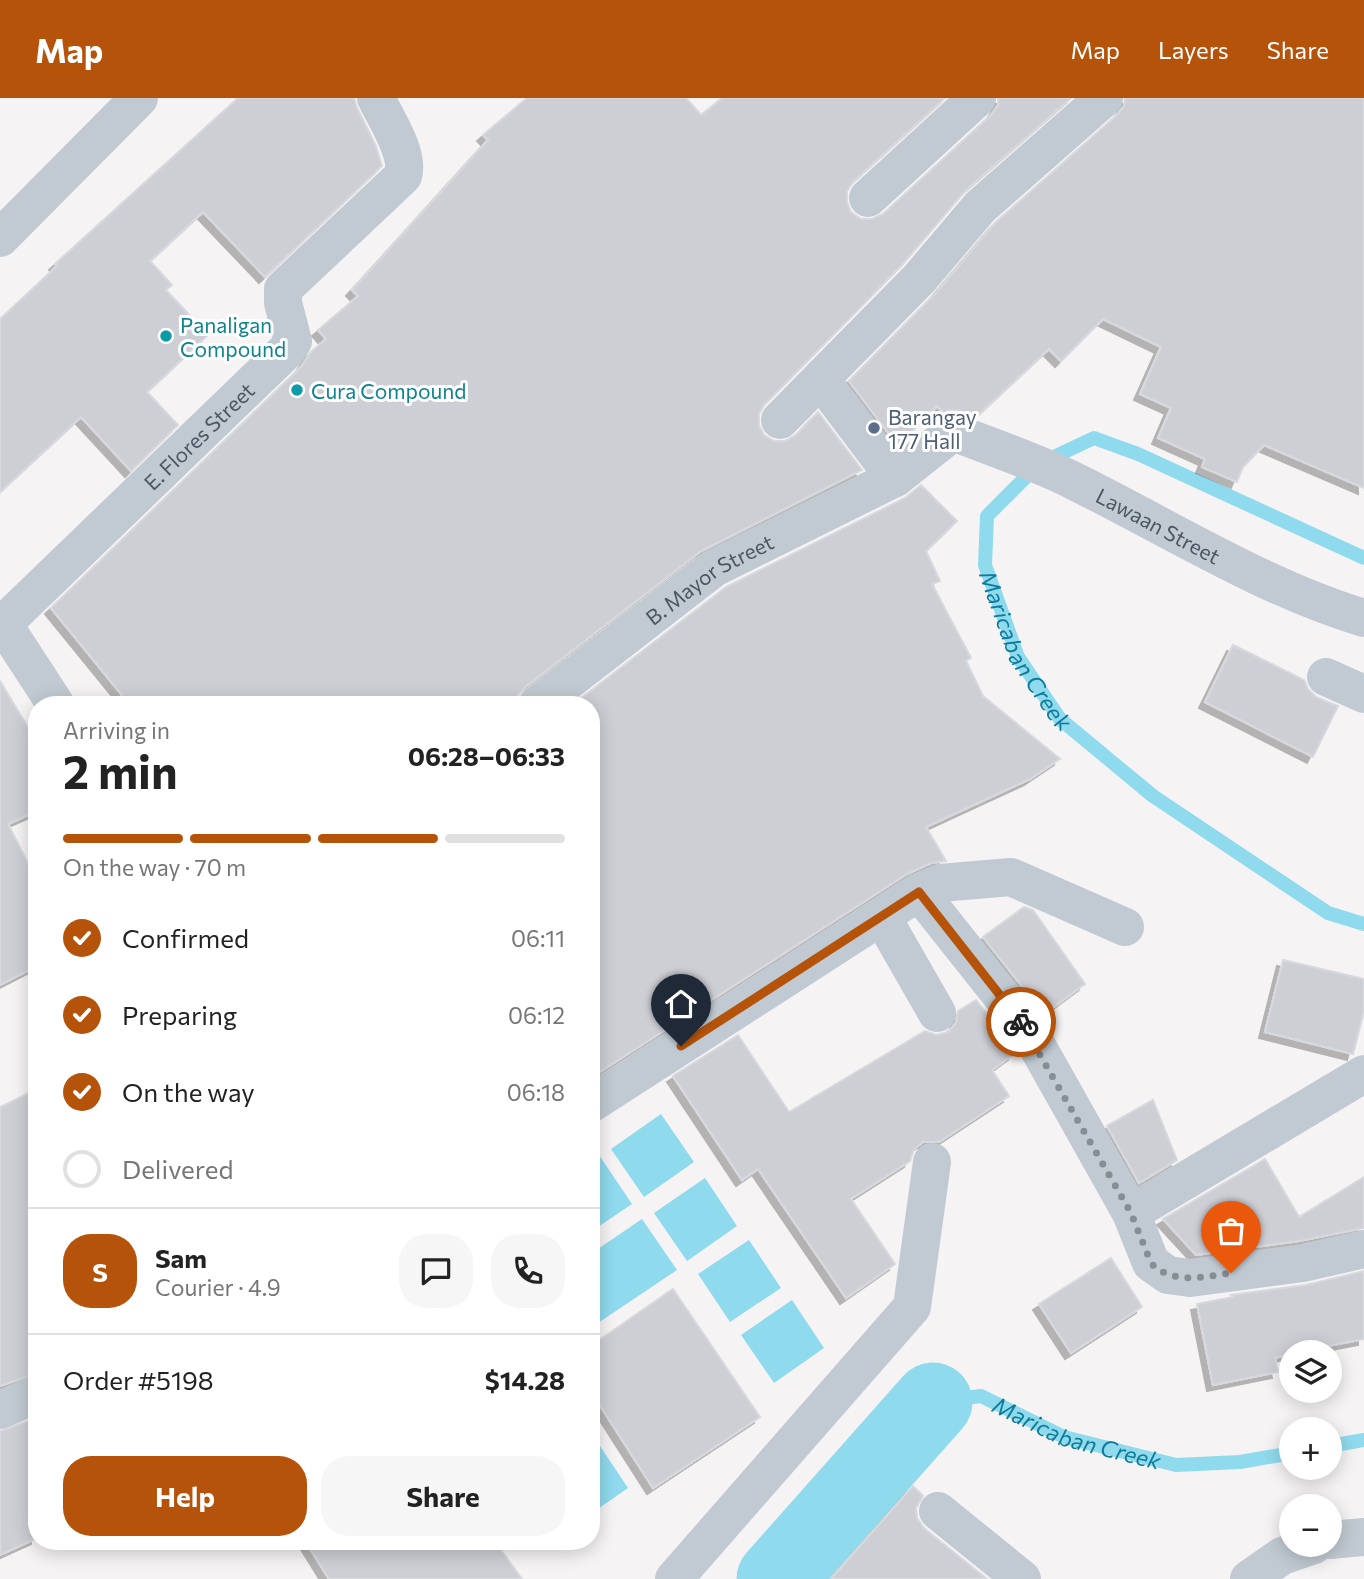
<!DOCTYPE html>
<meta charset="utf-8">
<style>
body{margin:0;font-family:Commissioner,sans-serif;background:#f6f6f6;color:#222;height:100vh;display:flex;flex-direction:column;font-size:26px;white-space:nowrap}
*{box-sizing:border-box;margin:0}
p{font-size:23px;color:#767676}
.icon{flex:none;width:38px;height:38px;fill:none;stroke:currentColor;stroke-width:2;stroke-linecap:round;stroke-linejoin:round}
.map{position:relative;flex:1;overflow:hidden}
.drawer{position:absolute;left:28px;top:598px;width:572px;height:854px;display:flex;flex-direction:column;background:#fff;border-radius:28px;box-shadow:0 4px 18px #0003}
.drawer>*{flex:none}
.controls{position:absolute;left:1279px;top:1242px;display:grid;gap:14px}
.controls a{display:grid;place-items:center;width:63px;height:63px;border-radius:50%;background:#fff;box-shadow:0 4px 18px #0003;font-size:35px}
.pin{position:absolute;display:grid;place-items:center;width:60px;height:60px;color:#fff;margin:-72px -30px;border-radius:50% 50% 50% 0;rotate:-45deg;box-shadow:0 0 7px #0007}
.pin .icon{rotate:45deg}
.courier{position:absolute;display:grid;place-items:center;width:70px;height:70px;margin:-35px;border:5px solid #b45309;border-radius:50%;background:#fff;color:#222;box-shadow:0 2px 9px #0007}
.overview em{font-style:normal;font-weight:700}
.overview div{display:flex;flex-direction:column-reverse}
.overview{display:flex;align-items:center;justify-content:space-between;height:119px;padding:0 35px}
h1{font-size:46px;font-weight:700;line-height:52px}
.bar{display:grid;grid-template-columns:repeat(4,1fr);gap:10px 7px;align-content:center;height:84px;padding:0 35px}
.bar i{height:9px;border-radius:5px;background:#e0e0e0}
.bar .on{background:#b45309}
.bar p{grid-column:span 4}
.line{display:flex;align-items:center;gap:18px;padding:0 35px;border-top:2px solid #e0e0e0}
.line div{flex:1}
.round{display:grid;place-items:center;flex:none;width:74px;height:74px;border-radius:28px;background:#f6f6f6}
ol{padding:0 35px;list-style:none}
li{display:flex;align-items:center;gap:21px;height:77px}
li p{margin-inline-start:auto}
li .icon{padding:7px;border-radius:50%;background:#b45309;color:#fff;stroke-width:4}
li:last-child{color:#767676}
li i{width:38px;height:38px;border:4px solid #e0e0e0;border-radius:50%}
.button{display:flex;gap:14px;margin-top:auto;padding:14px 35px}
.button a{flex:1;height:80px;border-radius:28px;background:#b45309;color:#fff;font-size:28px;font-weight:700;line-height:80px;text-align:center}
.button a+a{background:#f6f6f6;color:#222}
header{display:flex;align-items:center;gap:42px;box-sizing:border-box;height:98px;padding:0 35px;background:#b45309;color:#fff}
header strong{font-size:33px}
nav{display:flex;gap:38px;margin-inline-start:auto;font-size:24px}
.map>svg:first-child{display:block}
</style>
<header>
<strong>Map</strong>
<nav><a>Map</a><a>Layers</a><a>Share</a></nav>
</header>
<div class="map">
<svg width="1364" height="1481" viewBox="0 0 1364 1481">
<defs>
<filter id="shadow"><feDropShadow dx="-6" dy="6" stdDeviation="0" flood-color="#0004"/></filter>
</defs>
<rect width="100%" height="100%" fill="#f5f3f3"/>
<g fill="#90daee">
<polygon points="661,1016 694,1064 644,1099 611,1051"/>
<polygon points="597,1054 632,1106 592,1133 592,1058"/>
<polygon points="705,1080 737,1128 687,1163 654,1115"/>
<polygon points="642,1121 677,1172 592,1229 592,1155"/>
<polygon points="749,1142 781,1190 730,1224 698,1176"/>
<polygon points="792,1202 824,1250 774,1285 741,1237"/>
<polygon points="592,1336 628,1390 592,1415"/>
</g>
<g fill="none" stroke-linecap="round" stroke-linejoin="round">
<g stroke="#90daee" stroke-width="14">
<path id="s1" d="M1364,460L1138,356L1094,340L1039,366L987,418L985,467L1018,559L1060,621L1153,698L1328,815L1364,826"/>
<path id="s2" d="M933,1304L981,1298L1064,1339L1176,1367L1240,1364L1292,1355"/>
<polyline points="1330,1348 1364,1342"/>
</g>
<polyline stroke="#90daee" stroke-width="79" points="776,1481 933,1304"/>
</g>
<g fill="#cdcfd5" stroke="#d7d9de" stroke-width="2" filter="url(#shadow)">
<polygon points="238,0 354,0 357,10 376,48 382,68 265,179 203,114 150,163 172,187 166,192 208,237 147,294 178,327 131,373 81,319 0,394 0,221 57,168 55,166"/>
<polygon points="527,0 686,0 701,17 722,0 945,0 853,84 847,93 847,104 851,114 861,121 872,121 883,116 992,16 998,7 998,0 1071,0 965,93 903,166 764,307 759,316 759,327 764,337 774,343 785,343 796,337 818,314 862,372 701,453 524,590 517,598 516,607 130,607 51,510 301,269 311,254 326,241 318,232 358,198 352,192 488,42 483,37"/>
<polygon points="1125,0 1364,0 1364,390 1264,347 1243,369 1237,384 1202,369 1205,361 1158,340 1171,310 1140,296 1161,249 1103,221 1061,263 1049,251 976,319 960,313 950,312 944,315 937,308 898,348 849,283 935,196 996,124 1118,16 1124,8"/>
<polygon points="921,387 957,423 926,453 940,483 932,486 971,560 966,563 983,598 1060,661 1030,681 926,729 946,763 931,765 907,776 592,979 592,607 572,607 726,489 905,400"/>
<polygon points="1233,547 1304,582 1308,591 1316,599 1338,608 1313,659 1205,604"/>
<polygon points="0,583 37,644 37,713 8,726 37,783 37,868 0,887"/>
<polygon points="1024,809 1033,812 1085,886 1044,916 983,839"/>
<polygon points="1283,862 1364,881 1364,913 1353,956 1265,934"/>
<polygon points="976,902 1008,942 1007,943 1014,956 992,972 1009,998 939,1044 923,1044 914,1051 910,1063 851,1101 895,1166 846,1200 758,1071 742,1082 673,978 738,937 789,1014 925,933 936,937 948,934 956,925 958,913"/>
<polygon points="37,991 37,1275 0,1288 0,1009"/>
<polygon points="1153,1002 1177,1062 1139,1085 1107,1028"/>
<polygon points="1265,1061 1299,1119 1364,1079 1364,1130 1299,1143 1196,1157 1163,1121"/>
<polygon points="1111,1160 1142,1209 1071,1255 1039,1206"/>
<polygon points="1364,1173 1364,1241 1292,1255 1275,1260 1278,1274 1213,1287 1197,1206 1233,1199 1231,1197 1306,1187"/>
<polygon points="673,1191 760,1319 653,1390 592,1295 592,1247"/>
<polygon points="37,1320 37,1440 0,1457 0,1333"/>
<polygon points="913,1388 923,1398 916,1410 917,1420 924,1430 987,1481 831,1481"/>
<polygon points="306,1444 495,1444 522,1481 329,1481"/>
</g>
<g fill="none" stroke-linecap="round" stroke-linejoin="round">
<g stroke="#c1cad2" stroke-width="38">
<polyline points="868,100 977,0"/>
<polyline points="0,140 139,0"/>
<polyline points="821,282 895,380"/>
<polyline points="780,322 919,181 980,109 1104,0"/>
<polyline points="0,521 56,607"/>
<path id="s3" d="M4,525L286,253L293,243L283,205V191L403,78C410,56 386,21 376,0"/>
<polyline points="1326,579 1364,596"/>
<path id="s4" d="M537,607L714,470L895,380L953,334C994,350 1037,364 1076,384C1169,430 1264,490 1364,520"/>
<polyline points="919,794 1027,930 1131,1115 1151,1165 1168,1177 1190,1180 1303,1165 1364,1151"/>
<polyline points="882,819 937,915"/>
<polyline points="592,1005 919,794 940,785 1011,779 1125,829"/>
<polyline points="1131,1115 1364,976"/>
<polyline points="0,1312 37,1296"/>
<polyline points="938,1413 1022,1481"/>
<polyline points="1330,1442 1364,1439"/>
<polyline points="674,1481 912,1209 932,1064"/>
<polyline points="1249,1481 1282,1458 1314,1447"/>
</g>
</g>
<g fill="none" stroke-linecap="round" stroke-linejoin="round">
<path stroke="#868d94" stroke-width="7" stroke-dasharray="0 12.6" d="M1021,924L1131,1115L1151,1165C1172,1187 1204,1179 1231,1175"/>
<polyline stroke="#b45309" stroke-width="9" points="681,948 919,794 1021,924"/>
</g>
<g fill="#0f9aa8" stroke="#fff" stroke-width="2.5">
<circle cx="166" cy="238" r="7"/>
<circle cx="297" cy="292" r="7"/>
</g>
<circle fill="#5c6f8a" stroke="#fff" stroke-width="2.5" cx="874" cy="330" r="7"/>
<g text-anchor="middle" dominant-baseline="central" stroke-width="6" stroke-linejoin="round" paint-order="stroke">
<g font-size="21" fill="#0d838f" stroke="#fff" text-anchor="start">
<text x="180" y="226">Panaligan<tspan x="180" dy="24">Compound</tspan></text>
<text x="311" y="292">Cura Compound</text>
</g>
<g font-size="21" fill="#4e5e75" stroke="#fff" text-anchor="start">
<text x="888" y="318">Barangay<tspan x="888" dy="24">177 Hall</tspan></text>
</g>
<g font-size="21" fill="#4a5661" stroke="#fff">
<text stroke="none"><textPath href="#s3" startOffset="270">E. Flores Street</textPath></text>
<text stroke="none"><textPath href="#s4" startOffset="726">Lawaan Street</textPath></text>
<text stroke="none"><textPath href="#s4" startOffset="214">B. Mayor Street</textPath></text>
</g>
<g font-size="23" font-style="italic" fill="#0c7c9b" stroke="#fff">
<text stroke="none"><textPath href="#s1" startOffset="574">Maricaban Creek</textPath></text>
<text stroke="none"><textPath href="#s2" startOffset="152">Maricaban Creek</textPath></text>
</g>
</g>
</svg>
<div class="controls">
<a><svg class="icon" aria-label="layers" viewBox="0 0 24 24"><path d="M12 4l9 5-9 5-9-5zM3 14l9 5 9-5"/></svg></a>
<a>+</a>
<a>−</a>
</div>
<div class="pin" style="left:1231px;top:1175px;background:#ea580c"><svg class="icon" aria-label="bag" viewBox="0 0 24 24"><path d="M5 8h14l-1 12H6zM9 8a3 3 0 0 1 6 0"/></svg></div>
<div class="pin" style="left:681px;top:948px;background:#1f2937"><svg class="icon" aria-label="home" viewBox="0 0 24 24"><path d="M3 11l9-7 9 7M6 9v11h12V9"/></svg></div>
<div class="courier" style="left:1021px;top:924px"><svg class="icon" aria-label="bike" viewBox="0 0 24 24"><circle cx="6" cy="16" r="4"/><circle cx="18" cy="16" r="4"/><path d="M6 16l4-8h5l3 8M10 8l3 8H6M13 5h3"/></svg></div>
<section class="drawer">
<div class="overview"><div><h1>2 min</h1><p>Arriving in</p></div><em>06:28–06:33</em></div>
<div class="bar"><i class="on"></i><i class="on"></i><i class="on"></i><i></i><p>On the way · 70 m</p></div>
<ol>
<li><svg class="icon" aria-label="check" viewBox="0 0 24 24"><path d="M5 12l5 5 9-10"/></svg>Confirmed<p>06:11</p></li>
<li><svg class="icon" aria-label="check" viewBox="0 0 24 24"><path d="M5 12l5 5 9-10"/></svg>Preparing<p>06:12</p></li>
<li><svg class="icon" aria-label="check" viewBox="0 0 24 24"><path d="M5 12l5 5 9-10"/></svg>On the way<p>06:18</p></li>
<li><i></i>Delivered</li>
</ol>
<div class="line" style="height:126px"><b class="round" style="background:#b45309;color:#fff">S</b><div><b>Sam</b><p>Courier · 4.9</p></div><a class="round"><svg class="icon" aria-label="chat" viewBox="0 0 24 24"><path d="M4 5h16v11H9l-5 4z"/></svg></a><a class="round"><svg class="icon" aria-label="phone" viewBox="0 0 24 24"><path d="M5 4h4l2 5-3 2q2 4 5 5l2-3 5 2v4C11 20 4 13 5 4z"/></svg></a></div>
<div class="line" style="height:91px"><div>Order #5198</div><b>$14.28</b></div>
<div class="button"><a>Help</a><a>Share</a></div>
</section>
</div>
